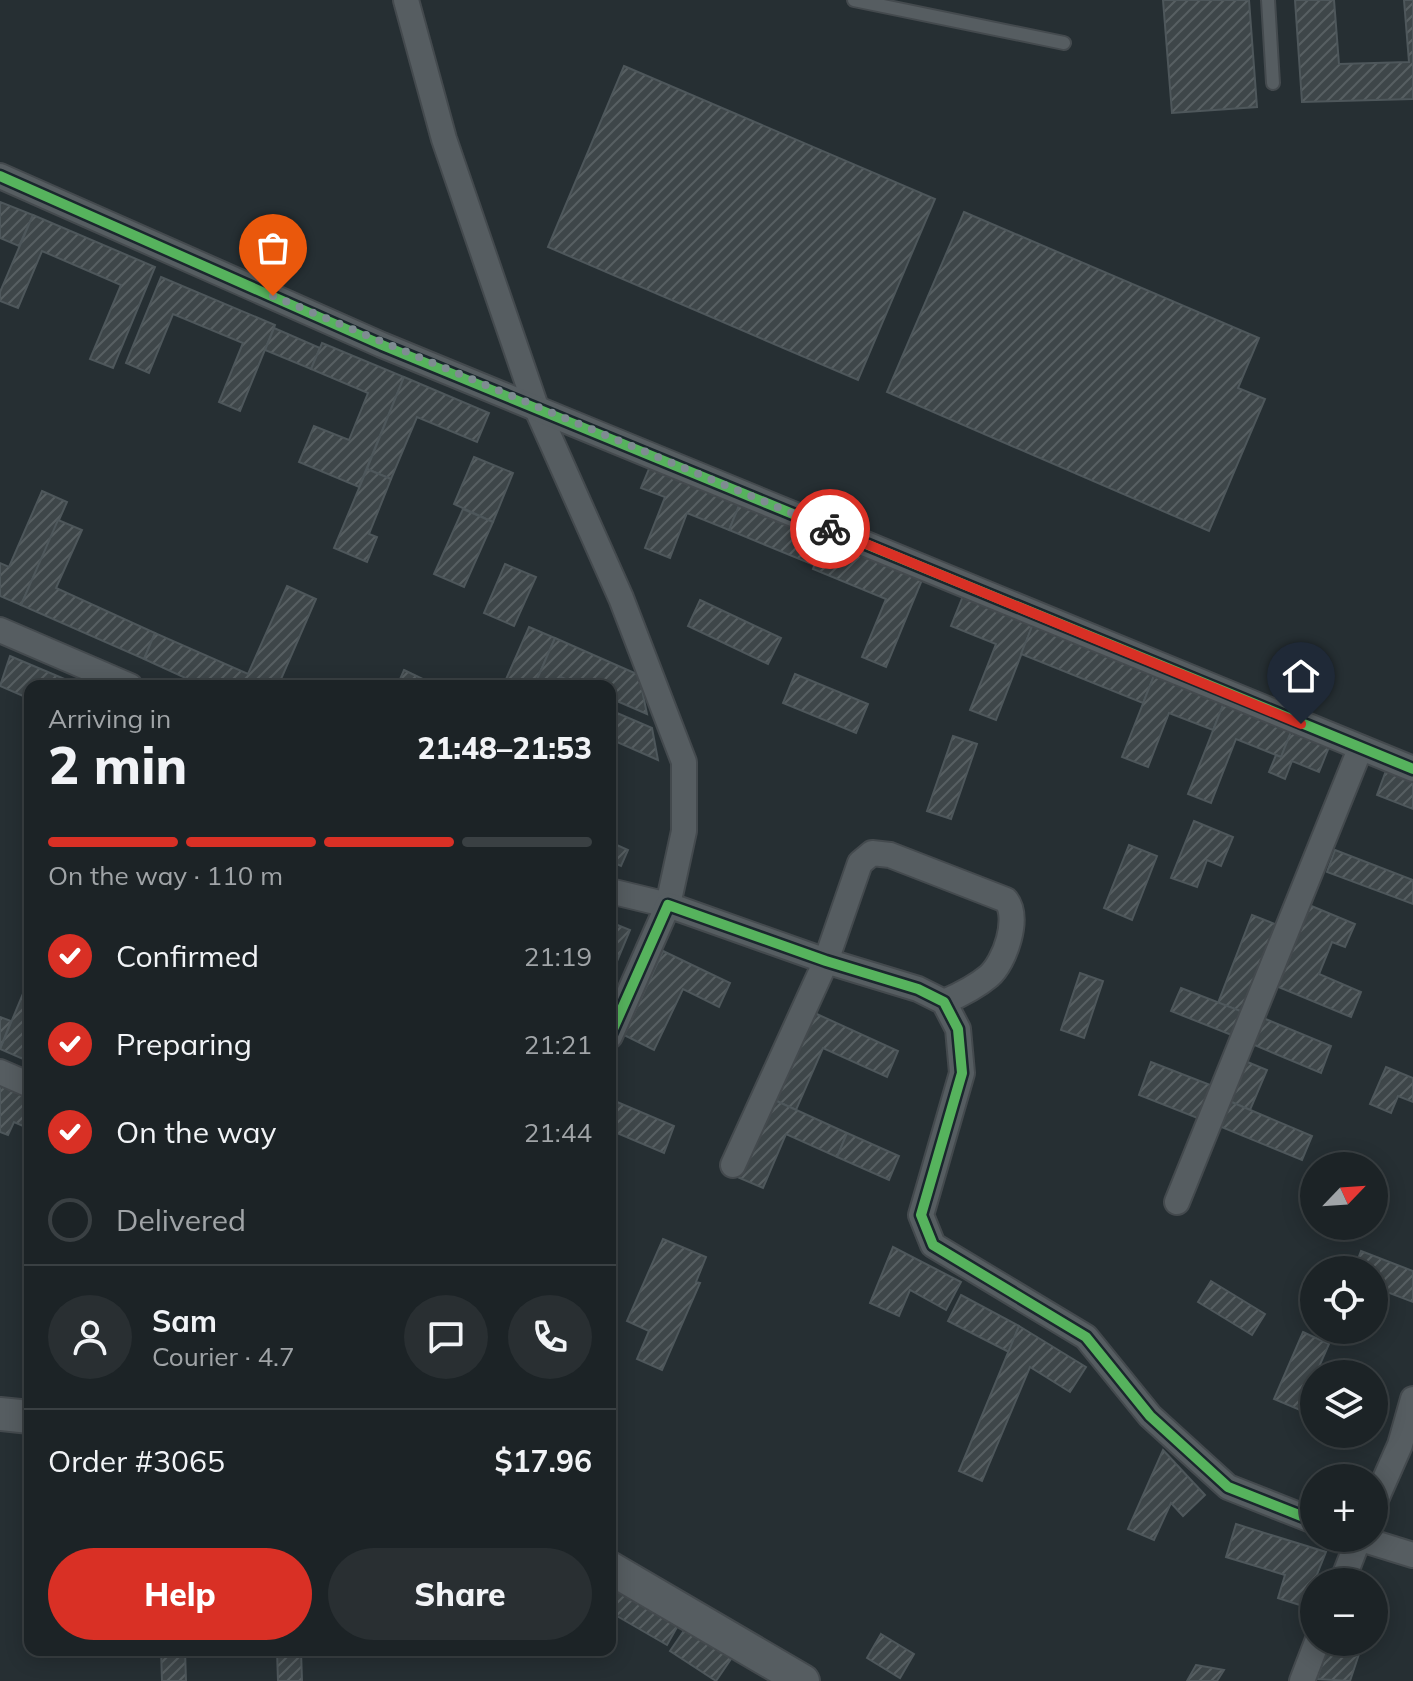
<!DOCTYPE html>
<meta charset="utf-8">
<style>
body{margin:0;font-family:Mulish,sans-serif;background:#292f32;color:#f1f3f6;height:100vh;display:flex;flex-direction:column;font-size:30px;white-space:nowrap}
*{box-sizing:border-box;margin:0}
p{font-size:26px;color:#a0a4a7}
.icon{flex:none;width:44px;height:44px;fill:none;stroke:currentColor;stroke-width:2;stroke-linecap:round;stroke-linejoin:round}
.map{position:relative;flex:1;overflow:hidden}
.details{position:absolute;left:24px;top:680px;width:592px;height:976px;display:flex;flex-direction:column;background:#1c2326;border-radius:16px;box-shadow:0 4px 20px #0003,0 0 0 2px #3a4043}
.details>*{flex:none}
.needle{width:52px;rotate:65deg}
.buttons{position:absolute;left:1300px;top:1152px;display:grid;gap:16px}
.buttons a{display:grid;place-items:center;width:88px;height:88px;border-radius:50%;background:#1c2326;box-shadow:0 4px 20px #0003,0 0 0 2px #3a4043;font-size:40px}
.pin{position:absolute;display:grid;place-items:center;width:68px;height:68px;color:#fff;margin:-82px -34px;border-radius:50% 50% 50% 0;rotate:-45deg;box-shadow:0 0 8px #0007}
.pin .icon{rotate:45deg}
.courier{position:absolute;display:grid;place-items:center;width:80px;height:80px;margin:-40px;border:6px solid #d93025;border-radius:50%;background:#fff;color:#222;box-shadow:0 2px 10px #0007}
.overview em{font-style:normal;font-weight:800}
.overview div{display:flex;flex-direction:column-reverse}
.overview{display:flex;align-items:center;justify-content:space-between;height:136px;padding:0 24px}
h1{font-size:52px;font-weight:800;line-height:60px}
.bar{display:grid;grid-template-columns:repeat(4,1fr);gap:12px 8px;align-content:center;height:96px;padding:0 24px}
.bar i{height:10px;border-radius:6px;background:#3a4043}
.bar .selected{background:#d93025}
.bar p{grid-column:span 4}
.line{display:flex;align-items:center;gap:20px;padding:0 24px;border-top:2px solid #3a4043}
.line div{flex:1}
.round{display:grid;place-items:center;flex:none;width:84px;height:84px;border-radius:42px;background:#292f32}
ol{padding:0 24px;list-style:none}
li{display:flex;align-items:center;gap:24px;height:88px}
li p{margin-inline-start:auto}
li .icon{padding:8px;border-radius:50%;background:#d93025;color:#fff;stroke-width:4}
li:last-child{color:#a0a4a7}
li i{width:44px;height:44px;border:4px solid #3a4043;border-radius:50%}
.cta{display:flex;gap:16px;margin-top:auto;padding:16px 24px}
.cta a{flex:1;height:92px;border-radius:48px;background:#d93025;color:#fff;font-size:32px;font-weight:800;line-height:92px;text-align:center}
.cta a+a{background:#292f32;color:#f1f3f6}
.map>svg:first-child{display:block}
</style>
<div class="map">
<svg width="1413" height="1681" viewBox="0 0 1413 1681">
<defs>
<pattern id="building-hatch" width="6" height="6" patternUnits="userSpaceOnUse" patternTransform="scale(2)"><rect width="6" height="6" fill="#3e4649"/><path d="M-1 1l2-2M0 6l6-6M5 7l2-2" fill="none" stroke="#575f62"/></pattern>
</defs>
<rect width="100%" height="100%" fill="#262f33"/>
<g fill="url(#building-hatch)" stroke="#4e575b" stroke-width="2">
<polygon points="1163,0 1249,0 1257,107 1172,113"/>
<polygon points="1295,0 1334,0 1339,64 1409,62 1404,0 1413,0 1413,99 1302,102"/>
<polygon points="624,66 935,199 858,380 548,247"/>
<polygon points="0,202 33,215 19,246 0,238"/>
<polygon points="964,212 1259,338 1238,388 1265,399 1209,531 887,392"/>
<polygon points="33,215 155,267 113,368 90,359 121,285 42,251 18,308 0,301 0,292"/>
<polygon points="161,277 275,325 240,411 219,402 243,343 173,314 149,373 126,363"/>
<polygon points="274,328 320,348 311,369 265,350"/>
<polygon points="322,343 404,377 359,487 299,462 314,426 349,440 368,393 311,369"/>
<polygon points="404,377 489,413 477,442 417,417 391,479 367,469"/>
<polygon points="474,457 513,473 493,522 454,504"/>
<polygon points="651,464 741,501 729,530 687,513 670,558 645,548 665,497 641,488"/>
<polygon points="367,469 391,479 369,534 377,537 367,562 334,548"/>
<polygon points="42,491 67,502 21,605 0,596 0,563 9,567"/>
<polygon points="741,501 826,535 814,565 729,530"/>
<polygon points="463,509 493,522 464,587 434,574"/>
<polygon points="58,520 82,530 56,588 155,633 144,659 21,605"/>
<polygon points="826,535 924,575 886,667 862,657 886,599 813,569"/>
<polygon points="505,564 536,577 514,626 484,613"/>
<polygon points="287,586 316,599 278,686 203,686 144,659 155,633 248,674"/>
<polygon points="963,596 1033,624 996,720 970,710 996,644 951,626"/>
<polygon points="700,600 781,638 768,664 688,626"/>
<polygon points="1033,624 1155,673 1143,703 1021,654"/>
<polygon points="529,627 555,638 534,686 503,686"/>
<polygon points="555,638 639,675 647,714 610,698 610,686 583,686 561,677 557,686 534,686"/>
<polygon points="10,656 81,686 30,686 30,699 0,686"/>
<polygon points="404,670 429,682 427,686 397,686"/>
<polygon points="1155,673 1225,700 1213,730 1169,713 1148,767 1122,757"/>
<polygon points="795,674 868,704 856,733 783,703"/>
<polygon points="1225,700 1293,727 1281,757 1236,739 1211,803 1188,794"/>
<polygon points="617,713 652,728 658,760 610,739"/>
<polygon points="1293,727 1331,742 1319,772 1292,761 1285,779 1269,772 1276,755 1281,757"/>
<polygon points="953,736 977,744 951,819 927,811"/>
<polygon points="1387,768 1413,778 1413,809 1377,795"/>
<polygon points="1194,821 1233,837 1221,866 1207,860 1197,887 1171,878"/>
<polygon points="610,842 628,850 621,866 610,861"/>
<polygon points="1129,845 1157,856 1132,920 1104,908"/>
<polygon points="1335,850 1413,880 1413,904 1327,872"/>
<polygon points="1309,905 1355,924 1345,947 1332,942 1319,974 1361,992 1351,1017 1276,986"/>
<polygon points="1252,915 1280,926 1246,1013 1218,1003"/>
<polygon points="610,922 630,930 610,978"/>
<polygon points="663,951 730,983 719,1007 683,989 654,1050 624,1035"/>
<polygon points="1080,973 1103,981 1084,1038 1061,1030"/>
<polygon points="27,984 30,985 30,1062 0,1049"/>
<polygon points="1181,988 1243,1012 1234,1036 1171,1011"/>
<polygon points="808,1010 898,1051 887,1077 823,1048 796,1110 770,1098"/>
<polygon points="0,1017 11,1021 0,1049"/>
<polygon points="1263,1018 1331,1046 1321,1073 1252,1044"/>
<polygon points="1245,1061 1267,1070 1250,1110 1229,1101"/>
<polygon points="1151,1062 1213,1086 1200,1119 1139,1095"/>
<polygon points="1386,1067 1413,1078 1413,1102 1398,1096 1391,1113 1370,1104"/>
<polygon points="0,1083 30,1096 30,1129 14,1122 8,1135 0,1132"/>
<polygon points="770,1098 847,1133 837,1157 786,1134 763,1188 735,1176"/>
<polygon points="610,1099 674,1126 664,1153 610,1130"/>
<polygon points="1229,1101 1312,1136 1302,1160 1219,1126"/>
<polygon points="847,1133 899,1156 889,1180 837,1157"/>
<polygon points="663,1239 706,1257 696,1282 700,1283 662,1370 637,1359 649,1331 627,1321"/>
<polygon points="893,1247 961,1282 946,1310 910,1290 899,1316 870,1303"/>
<polygon points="1361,1251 1413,1271 1413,1302 1374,1287 1374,1270 1354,1270"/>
<polygon points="1211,1281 1265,1314 1252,1335 1198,1302"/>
<polygon points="961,1295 1019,1326 1009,1352 948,1321"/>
<polygon points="1019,1326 1086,1367 1070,1392 1030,1367 982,1481 959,1471"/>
<polygon points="1303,1332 1329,1344 1300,1410 1274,1399"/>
<polygon points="1163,1450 1205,1495 1183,1516 1171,1503 1154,1540 1128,1529"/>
<polygon points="1236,1524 1326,1552 1314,1582 1309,1608 1278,1598 1285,1575 1226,1557"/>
<polygon points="610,1579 681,1620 667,1645 610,1612"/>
<polygon points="688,1625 733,1656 716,1681 670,1651"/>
<polygon points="881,1634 914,1654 900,1678 867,1658"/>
<polygon points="1329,1642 1363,1642 1350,1681 1317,1679"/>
<polygon points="161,1650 185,1650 186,1681 162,1681"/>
<polygon points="277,1651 301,1651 302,1681 278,1681"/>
<polygon points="1196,1665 1224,1670 1217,1681 1187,1681"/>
</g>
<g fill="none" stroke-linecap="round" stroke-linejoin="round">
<g stroke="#444a4e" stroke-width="16">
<g id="service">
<polyline points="854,0 1064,43"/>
<polyline points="1268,0 1273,83"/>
</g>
</g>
<g stroke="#444a4e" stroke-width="28">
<g id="minor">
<polyline points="406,0 444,139 536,407 621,598 684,762 684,831 668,905 610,891"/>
<polyline points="0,176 382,345 1413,769"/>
<polyline points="0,630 130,686"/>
<polyline points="610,1036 668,905 826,961 918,989 944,1002 958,1029 962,1073 921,1215 933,1245 1086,1337 1150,1416 1228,1487 1314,1521"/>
<polyline points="0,1072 30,1085"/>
<path d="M733,1165L826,961L860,863L872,853L890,855L1006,900C1020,918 1005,962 989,976C976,987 960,995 944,1002"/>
<polyline points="1177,1202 1360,749"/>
<polyline points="1374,1504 1400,1445 1413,1399"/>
<polyline points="1358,1538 1413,1555"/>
<polyline points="1342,1582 1359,1538"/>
<polyline points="1302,1681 1317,1642"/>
</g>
</g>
<g stroke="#444a4e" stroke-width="36">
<g id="tertiary">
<polyline points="0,1414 30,1417"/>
<polyline points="610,1568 803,1681"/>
</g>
</g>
<use href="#service" stroke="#565d61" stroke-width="12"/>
<use href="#minor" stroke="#565d61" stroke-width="24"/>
<use href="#tertiary" stroke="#565d61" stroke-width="32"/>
<g stroke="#1a272d" stroke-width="15">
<g id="cycleway">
<polyline points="0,176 382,345 1413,769"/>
<polyline points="610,1036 668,905 826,961 918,989 944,1002 958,1029 962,1073 921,1215 933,1245 1086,1337 1150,1416 1228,1487 1314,1521"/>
</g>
</g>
<use href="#cycleway" stroke="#56b35d" stroke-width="10"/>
</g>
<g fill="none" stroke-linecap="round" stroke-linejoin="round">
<polyline stroke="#7f8c92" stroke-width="8" stroke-dasharray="0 14.4" points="273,296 830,529"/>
<polyline stroke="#d93025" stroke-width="10" points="830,529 1301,724"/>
</g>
</svg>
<div class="buttons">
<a><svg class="needle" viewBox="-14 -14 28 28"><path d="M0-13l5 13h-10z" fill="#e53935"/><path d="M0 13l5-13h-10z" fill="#a0a4a7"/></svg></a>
<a><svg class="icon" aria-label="locate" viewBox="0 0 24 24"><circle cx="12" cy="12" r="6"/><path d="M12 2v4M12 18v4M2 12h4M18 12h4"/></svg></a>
<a><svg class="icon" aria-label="layers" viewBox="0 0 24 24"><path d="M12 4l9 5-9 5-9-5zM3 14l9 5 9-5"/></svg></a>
<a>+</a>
<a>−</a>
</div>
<div class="pin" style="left:273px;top:296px;background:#ea580c"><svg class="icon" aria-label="bag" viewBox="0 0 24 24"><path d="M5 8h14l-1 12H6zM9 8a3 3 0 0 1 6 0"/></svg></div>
<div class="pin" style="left:1301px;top:724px;background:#1f2937"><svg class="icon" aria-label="home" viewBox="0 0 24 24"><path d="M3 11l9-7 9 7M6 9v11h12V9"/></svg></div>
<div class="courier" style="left:830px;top:529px"><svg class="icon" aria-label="bike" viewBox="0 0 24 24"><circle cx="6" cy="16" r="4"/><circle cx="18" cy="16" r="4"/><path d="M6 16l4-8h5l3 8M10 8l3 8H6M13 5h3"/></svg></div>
<section class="details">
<div class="overview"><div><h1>2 min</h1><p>Arriving in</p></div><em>21:48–21:53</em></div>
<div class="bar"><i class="selected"></i><i class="selected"></i><i class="selected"></i><i></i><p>On the way · 110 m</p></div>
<ol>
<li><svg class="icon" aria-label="check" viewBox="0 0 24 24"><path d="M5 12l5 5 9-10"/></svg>Confirmed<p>21:19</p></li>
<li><svg class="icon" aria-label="check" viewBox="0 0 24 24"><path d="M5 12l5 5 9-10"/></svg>Preparing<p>21:21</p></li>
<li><svg class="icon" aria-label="check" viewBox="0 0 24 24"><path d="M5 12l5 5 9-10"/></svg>On the way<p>21:44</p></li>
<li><i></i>Delivered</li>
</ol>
<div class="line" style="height:144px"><a class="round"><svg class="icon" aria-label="person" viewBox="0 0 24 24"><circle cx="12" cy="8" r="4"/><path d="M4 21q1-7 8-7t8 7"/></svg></a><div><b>Sam</b><p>Courier · 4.7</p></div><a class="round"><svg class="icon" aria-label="chat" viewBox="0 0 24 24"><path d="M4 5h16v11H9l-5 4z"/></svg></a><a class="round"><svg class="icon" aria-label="phone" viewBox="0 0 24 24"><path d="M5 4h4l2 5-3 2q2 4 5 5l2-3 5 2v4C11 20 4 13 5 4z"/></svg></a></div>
<div class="line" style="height:104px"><div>Order #3065</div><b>$17.96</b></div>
<div class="cta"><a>Help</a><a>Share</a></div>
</section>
</div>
